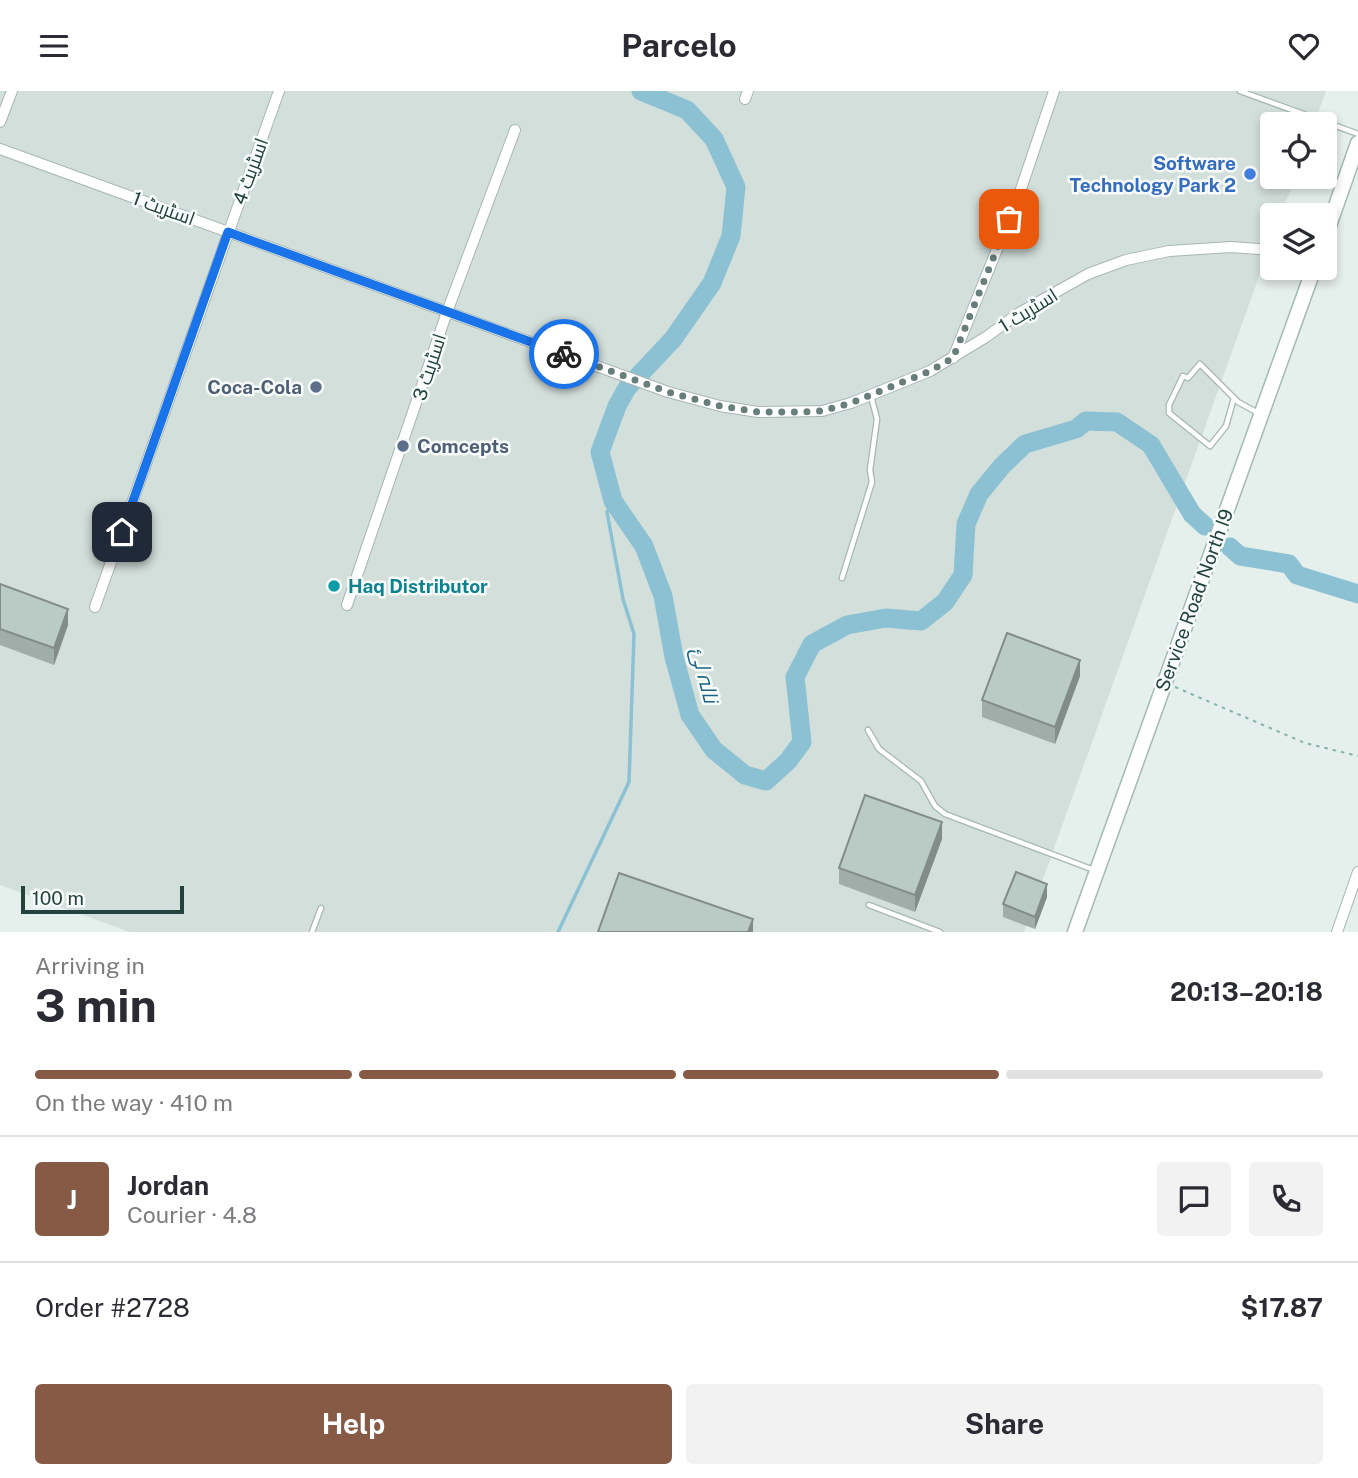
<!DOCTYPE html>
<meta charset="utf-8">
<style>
body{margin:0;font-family:"Public Sans",Cairo,sans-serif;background:#f2f2f3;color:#2b2b33;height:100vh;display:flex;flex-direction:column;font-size:26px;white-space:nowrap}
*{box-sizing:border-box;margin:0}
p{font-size:23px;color:#7c7c81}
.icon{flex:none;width:38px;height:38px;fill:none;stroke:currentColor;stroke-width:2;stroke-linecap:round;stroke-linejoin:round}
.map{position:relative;height:841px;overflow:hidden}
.drawer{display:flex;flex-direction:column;background:#fff;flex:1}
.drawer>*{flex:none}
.buttons{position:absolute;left:1260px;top:21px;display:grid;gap:14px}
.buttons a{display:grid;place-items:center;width:77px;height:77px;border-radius:7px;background:#fff;box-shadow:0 4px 10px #0003;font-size:35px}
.scale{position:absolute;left:21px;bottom:18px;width:163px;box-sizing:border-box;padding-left:7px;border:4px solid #23413d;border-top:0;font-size:19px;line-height:24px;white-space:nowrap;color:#23413d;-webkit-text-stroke:5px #f6fbf9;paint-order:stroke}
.pin{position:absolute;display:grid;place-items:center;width:60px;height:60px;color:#fff;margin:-30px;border-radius:14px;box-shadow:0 4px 10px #0006}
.courier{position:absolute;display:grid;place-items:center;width:70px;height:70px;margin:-35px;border:5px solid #1a73e8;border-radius:50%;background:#fff;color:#222;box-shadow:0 2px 9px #0007}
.summary em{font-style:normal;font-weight:700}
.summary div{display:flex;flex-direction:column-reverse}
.summary{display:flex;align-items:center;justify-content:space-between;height:119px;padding:0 35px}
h1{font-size:46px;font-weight:700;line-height:52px}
.bar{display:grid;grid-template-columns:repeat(4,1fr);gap:10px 7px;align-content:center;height:84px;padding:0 35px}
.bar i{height:9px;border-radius:5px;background:#e1e1e2}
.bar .selected{background:#865a45}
.bar p{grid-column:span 4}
.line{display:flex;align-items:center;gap:18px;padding:0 35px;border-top:2px solid #e1e1e2}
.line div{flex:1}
.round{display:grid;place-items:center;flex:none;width:74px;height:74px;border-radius:7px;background:#f2f2f3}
.cta{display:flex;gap:14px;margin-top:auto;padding:14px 35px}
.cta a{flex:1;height:80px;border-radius:7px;background:#865a45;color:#fff;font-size:28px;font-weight:700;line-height:80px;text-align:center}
.cta a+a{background:#f2f2f3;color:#2b2b33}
header{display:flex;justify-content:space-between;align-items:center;height:91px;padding:0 35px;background:#fff;font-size:32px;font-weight:700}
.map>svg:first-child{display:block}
</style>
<header><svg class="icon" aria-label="menu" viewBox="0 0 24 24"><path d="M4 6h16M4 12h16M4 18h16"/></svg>Parcelo<svg class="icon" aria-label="heart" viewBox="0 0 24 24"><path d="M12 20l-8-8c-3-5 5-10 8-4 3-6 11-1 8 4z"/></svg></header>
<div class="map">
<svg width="1358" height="841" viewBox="0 0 1358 841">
<rect width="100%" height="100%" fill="#e5efeb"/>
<polygon fill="#d3dfdb" points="0,0 1326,0 1314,33 1272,33 1272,86 1295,86 1281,124 1272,124 1272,149 1024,841 130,841 0,794"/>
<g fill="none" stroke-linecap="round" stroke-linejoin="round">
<polyline stroke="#8cc1d4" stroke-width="3.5" points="558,841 629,691 634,543 623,508 607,421 613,410"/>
<g stroke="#8cc1d4" stroke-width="19">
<polyline points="641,0 687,19 714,48 736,96 731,145 712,192 673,248 627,297 617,315 600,361 613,410 644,455 663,505 674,566 690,624 714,659 745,684 766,690 788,670 802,651 795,586 812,553 847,534 886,527 921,530 945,511 963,484 966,433 979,403 1002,375 1025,353 1076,338 1086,330 1117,331 1151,354 1192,423 1205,435"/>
<polyline points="1230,456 1240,465 1289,473 1297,484 1358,503"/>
</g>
<g stroke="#a7b7b3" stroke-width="7">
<g id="service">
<polyline points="1240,0 1358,43"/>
<polyline points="1234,307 1226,335 1210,355 1169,322 1169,314 1183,285 1188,287 1200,273 1238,311 1260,323"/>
<polyline points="842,487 872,391 870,379 877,328 871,305"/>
<polyline points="868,639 879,658 921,690 935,715 945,723 1094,779"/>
<polyline points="869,814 940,841"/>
<polyline points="312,841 321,817"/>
</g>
</g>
<g stroke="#a7b7b3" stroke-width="12">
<g id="minor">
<polyline points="745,8 748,0"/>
<polyline points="0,31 12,0"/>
<polyline points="0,58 668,301 720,315 758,321 822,320 851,312 930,280 986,246 1019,222 1088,183 1126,169 1169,160 1231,156 1272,159"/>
<polyline points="953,267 1019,104 1054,0"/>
<polyline points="347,514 447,221 515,39"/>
<polyline points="95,516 279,0"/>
<polyline points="1337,841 1358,781"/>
</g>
</g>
<g stroke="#a3bbb5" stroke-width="17">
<g id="secondary">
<polyline points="1325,146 1358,52"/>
<polyline points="1075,841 1314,177"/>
</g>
</g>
<polyline stroke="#85b3aa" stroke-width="2" stroke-dasharray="3.5 5" stroke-linecap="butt" points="1175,596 1305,652 1358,665"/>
<use href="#service" stroke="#fff" stroke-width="4.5"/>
<use href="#minor" stroke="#fff" stroke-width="10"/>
<use href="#secondary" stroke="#fff" stroke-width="14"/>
</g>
<g fill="#a0aea9">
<polygon points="0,493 68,534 54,574 0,554"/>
<polygon points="1080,585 1055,653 982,626 982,609"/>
<polygon points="942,748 915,821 839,793 839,777"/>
<polygon points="1047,806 1035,838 1003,826 1003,813"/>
</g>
<g fill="#828d8a">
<polygon points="68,518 68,534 54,574 54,557"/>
<polygon points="1080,569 1080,585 1055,653 1055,636"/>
<polygon points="942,731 942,748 915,821 915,804"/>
<polygon points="1047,793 1047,806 1035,838 1035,826"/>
<polygon points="753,828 753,841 748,841"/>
</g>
<g fill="#bacac5" stroke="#828d8a" stroke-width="2">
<polygon points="0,493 68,518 54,557 0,538"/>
<polygon points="1007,542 1080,569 1055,636 982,609"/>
<polygon points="865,704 942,731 915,804 839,777"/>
<polygon points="1016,781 1047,793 1035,826 1003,813"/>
<polygon points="619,782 753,828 748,841 598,841"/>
</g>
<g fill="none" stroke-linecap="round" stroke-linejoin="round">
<polyline stroke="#677e7a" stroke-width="7" stroke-dasharray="0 12.6" points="564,263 668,301 720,315 758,321 799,321 822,320 851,312 930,280 953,267 1009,128"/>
<polyline stroke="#1a73e8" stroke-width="9" points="122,441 228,141 564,263"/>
</g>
<circle fill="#3f7fe0" stroke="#f6fbf9" stroke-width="2.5" cx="1250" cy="83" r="7"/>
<g fill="#5c6f8a" stroke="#f6fbf9" stroke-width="2.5">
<circle cx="316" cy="296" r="7"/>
<circle cx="403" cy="355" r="7"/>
</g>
<circle fill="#0f9aa8" stroke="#f6fbf9" stroke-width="2.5" cx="334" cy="495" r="7"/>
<g text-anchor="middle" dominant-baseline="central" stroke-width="5" stroke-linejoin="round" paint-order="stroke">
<g font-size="19" font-weight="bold" fill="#366cbe" stroke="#f6fbf9" text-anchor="end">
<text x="1236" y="72">Software<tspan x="1236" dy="22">Technology Park 2</tspan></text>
</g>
<g font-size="19" fill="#23413d" stroke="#f6fbf9">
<text transform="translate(250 80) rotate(-70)">اسٹریٹ 4</text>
<text transform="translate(164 117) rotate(20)">اسٹریٹ 1</text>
<text transform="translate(1028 219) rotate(-32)">اسٹریٹ 1</text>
<text transform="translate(429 276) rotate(-72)">اسٹریٹ 3</text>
<text transform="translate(1194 509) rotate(-70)">Service Road North I9</text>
</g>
<g font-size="19" font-weight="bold" fill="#4e5e75" stroke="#f6fbf9" text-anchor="end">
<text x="302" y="296">Coca-Cola</text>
<text x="417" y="355" text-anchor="start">Comcepts</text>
</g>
<g font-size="19" font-weight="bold" fill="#0d838f" stroke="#f6fbf9" text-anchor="start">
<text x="348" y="495">Haq Distributor</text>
</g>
<g font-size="21" font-style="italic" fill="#1b6380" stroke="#f6fbf9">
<text transform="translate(705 584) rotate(76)">نالہ لئ</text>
</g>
</g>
</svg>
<div class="buttons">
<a><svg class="icon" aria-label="locate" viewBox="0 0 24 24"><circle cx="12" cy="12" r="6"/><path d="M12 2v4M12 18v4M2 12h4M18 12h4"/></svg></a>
<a><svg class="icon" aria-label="layers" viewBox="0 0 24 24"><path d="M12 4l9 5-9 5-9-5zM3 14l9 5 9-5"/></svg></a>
</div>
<div class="scale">100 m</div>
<div class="pin" style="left:1009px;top:128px;background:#ea580c"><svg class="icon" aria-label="bag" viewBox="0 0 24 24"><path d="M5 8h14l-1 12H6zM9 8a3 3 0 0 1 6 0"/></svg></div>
<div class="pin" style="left:122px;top:441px;background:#1f2937"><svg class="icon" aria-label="home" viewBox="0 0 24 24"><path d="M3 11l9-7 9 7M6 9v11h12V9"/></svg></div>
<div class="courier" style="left:564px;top:263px"><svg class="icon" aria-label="bike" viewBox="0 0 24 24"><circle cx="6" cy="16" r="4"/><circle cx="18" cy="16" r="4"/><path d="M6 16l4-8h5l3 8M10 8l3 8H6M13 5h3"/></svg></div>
</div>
<section class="drawer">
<div class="summary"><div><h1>3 min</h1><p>Arriving in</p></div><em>20:13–20:18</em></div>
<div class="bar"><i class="selected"></i><i class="selected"></i><i class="selected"></i><i></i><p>On the way · 410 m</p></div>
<div class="line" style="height:126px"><b class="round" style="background:#865a45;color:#fff">J</b><div><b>Jordan</b><p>Courier · 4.8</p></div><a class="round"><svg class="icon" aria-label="chat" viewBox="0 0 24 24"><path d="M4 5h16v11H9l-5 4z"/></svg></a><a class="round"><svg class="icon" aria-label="phone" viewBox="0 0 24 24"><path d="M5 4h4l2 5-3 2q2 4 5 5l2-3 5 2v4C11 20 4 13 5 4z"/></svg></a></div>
<div class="line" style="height:91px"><div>Order #2728</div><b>$17.87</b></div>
<div class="cta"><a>Help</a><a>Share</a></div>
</section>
